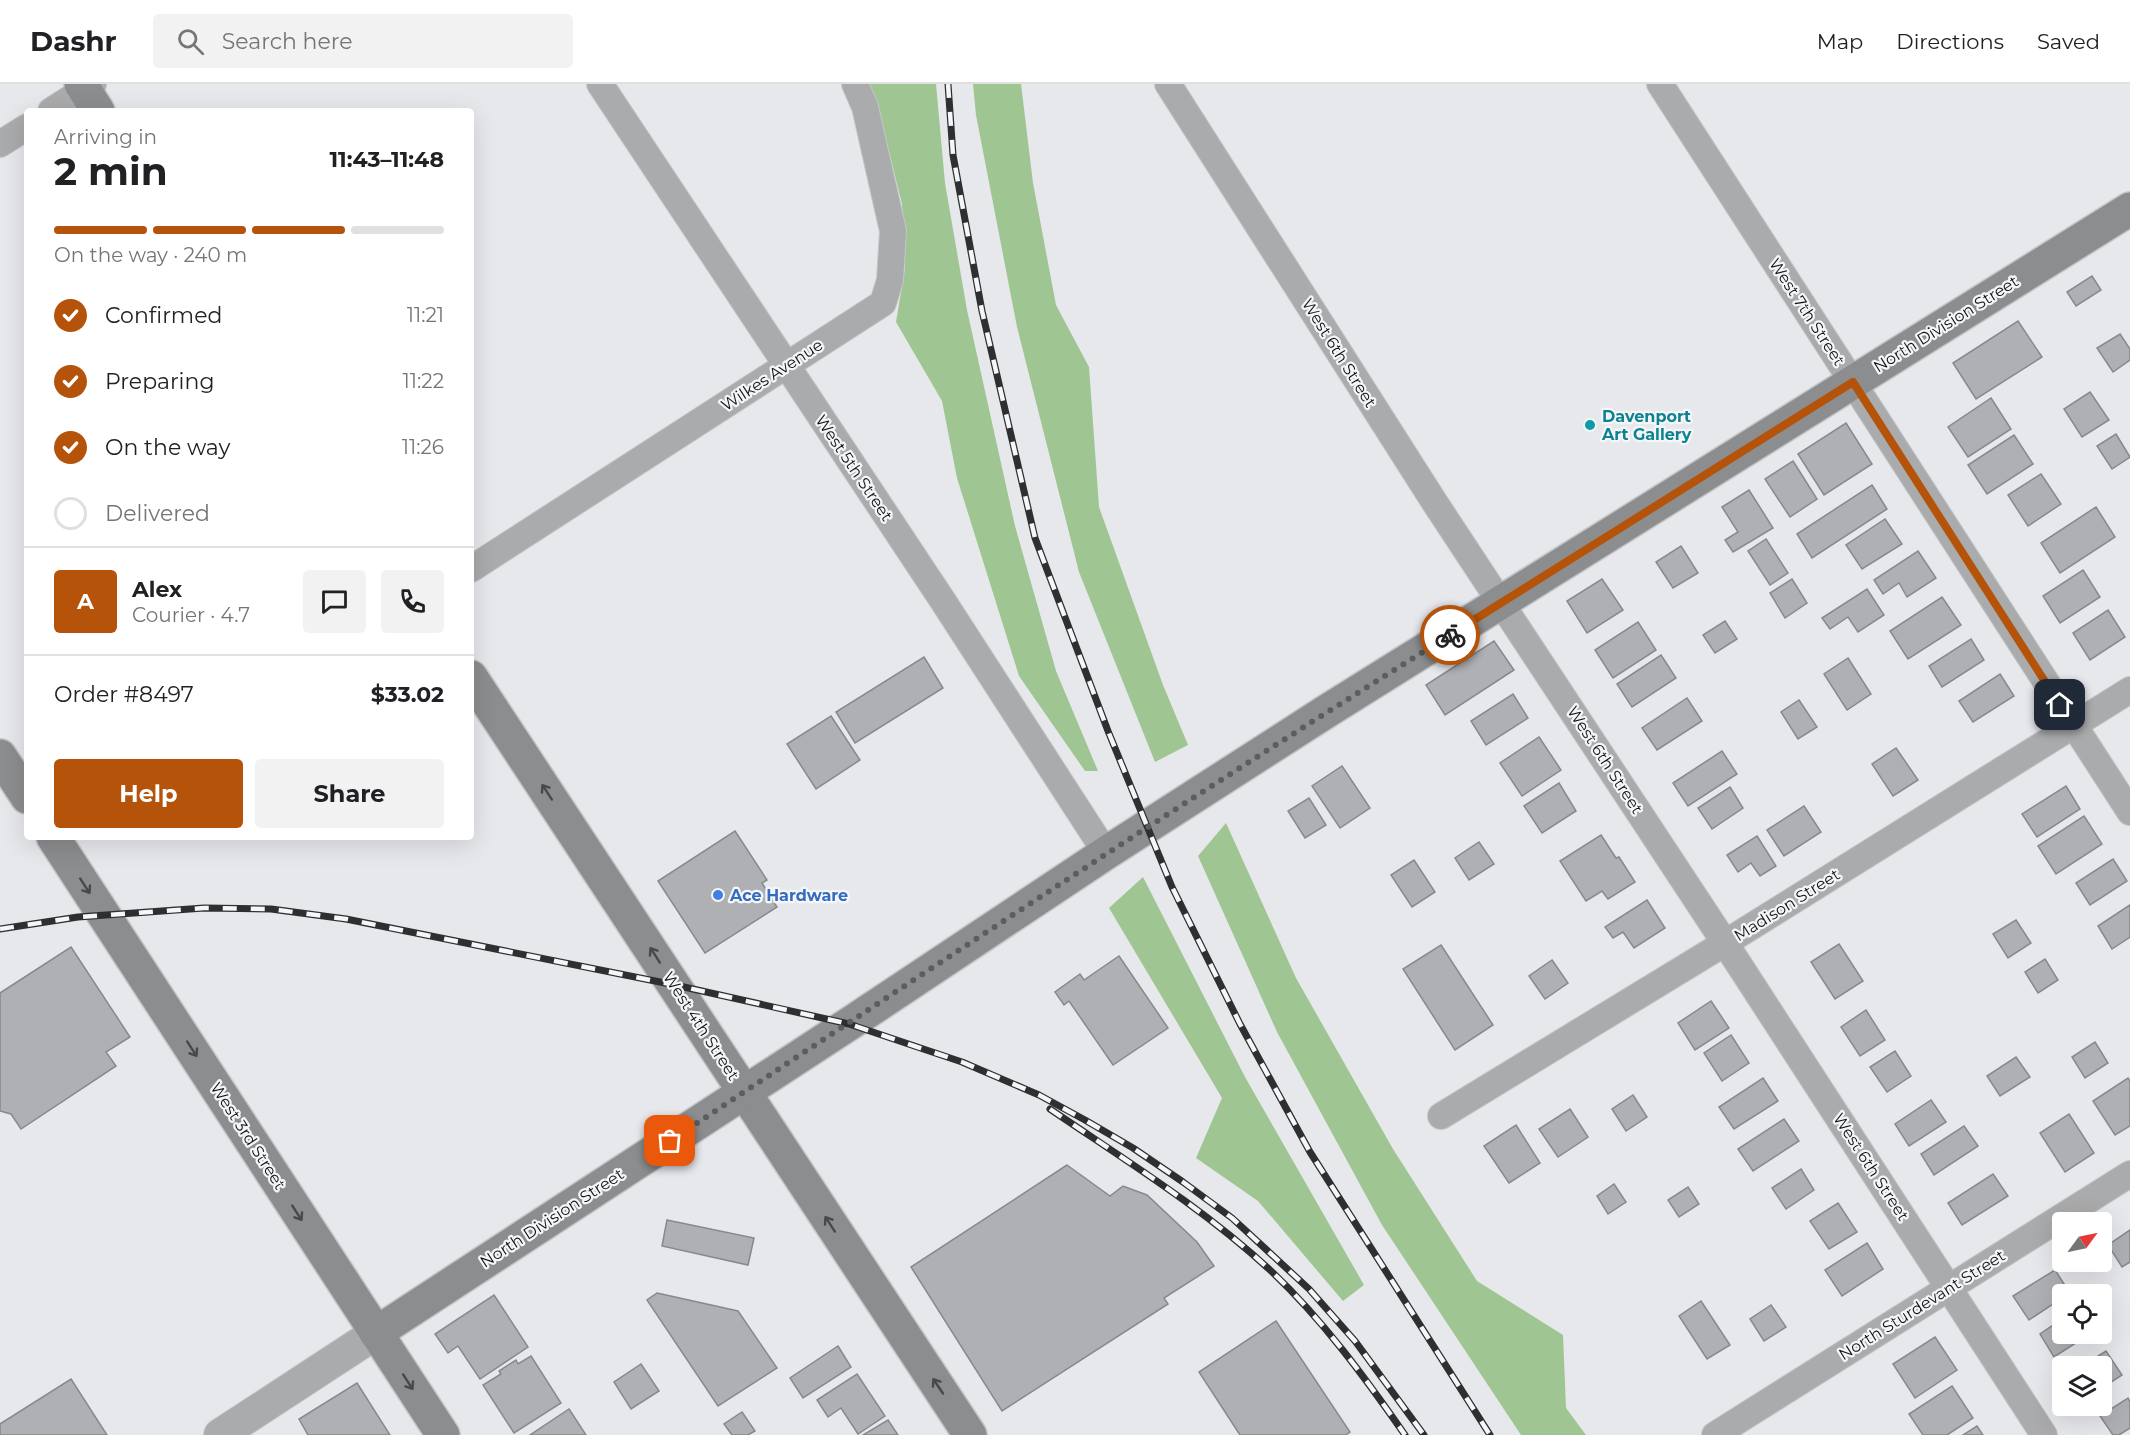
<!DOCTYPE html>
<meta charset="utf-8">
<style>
body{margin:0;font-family:Montserrat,sans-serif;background:#f2f2f2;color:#202124;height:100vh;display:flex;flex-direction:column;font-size:22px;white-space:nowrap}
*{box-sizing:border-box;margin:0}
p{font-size:20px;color:#757577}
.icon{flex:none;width:33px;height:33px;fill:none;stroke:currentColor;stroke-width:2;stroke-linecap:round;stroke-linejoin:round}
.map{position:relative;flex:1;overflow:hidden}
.side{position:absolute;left:24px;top:24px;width:450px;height:732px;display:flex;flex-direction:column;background:#fff;border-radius:6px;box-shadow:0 6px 24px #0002}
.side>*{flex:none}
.needle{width:39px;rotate:57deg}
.tools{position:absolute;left:2052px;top:1128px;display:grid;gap:12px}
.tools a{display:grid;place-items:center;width:60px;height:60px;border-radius:6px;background:#fff;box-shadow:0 6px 24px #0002;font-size:30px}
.pin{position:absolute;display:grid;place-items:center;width:51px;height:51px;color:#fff;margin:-26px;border-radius:12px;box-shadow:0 3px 9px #0006}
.courier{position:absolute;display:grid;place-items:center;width:60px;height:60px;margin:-30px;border:4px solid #b45309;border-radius:50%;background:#fff;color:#222;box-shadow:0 2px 8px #0007}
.summary em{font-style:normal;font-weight:700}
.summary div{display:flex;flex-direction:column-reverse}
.summary{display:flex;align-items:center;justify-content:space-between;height:102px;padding:0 30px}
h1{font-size:39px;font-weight:700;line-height:45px}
.bar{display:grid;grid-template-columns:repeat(4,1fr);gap:9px 6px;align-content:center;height:72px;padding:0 30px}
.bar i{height:8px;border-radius:4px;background:#e0e0e0}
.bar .active{background:#b45309}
.bar p{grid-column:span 4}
.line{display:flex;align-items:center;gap:15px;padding:0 30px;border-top:2px solid #e0e0e0}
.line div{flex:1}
.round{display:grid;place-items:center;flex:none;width:63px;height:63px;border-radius:6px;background:#f2f2f2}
ol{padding:0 30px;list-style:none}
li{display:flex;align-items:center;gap:18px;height:66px}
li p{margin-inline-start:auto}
li .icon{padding:6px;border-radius:50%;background:#b45309;color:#fff;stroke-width:4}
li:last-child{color:#757577}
li i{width:33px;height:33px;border:3px solid #e0e0e0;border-radius:50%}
.cta{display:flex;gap:12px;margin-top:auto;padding:12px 30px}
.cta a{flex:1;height:69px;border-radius:6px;background:#b45309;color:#fff;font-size:24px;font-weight:700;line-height:69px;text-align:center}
.cta a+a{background:#f2f2f2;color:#202124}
header{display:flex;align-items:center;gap:36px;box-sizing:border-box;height:84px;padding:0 30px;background:#fff;border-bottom:2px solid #e0e0e0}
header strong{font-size:28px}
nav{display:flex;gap:33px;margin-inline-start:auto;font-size:21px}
.search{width:420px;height:54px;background:#f2f2f2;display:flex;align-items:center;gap:15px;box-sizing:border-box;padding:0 21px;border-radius:6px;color:#757577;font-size:22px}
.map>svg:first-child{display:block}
</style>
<header>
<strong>Dashr</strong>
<div class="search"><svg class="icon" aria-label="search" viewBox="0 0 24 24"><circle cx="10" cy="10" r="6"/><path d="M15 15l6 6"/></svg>Search here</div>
<nav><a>Map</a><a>Directions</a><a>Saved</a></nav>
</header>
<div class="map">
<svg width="2130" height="1351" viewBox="0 0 2130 1351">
<rect width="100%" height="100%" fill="#e7e8ec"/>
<g fill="#9fc593">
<polygon points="866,0 936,0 945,99 967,226 1015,442 1056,587 1098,687 1085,687 1019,592 957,394 942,317 896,238 905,184 902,120 879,27"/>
<polygon points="973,0 1021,0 1033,99 1056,221 1089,283 1099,423 1163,601 1188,661 1155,678 1079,488 1017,243 976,31"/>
<polygon points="1226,739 1296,894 1393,1065 1477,1197 1563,1251 1566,1324 1586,1351 1521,1351 1382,1141 1277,948 1198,772"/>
<polygon points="1143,793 1245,993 1364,1201 1343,1217 1258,1117 1196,1074 1222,1014 1109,824"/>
</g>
<g fill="#afb0b4" stroke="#87898c" stroke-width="1.5">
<polygon points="2092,192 2101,206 2076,222 2067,208"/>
<polygon points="2018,237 2042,273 1976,315 1953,279"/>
<polygon points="2120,250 2130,265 2130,276 2113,288 2097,264"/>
<polygon points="2090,308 2109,336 2082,353 2064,325"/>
<polygon points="1991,314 2011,345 1968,373 1948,343"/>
<polygon points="1846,339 1872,380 1824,411 1798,370"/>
<polygon points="2116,350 2130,373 2112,385 2097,362"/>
<polygon points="2014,351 2033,380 1987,410 1968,381"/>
<polygon points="1793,377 1817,415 1790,433 1765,395"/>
<polygon points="2041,390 2061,420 2028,442 2008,411"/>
<polygon points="1872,401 1887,425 1812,474 1797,450"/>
<polygon points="1749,406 1773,444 1733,468 1725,456 1738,448 1722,423"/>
<polygon points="2096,423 2115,453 2060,489 2041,459"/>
<polygon points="1885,435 1902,460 1862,485 1846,461"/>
<polygon points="1766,455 1788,489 1770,501 1748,467"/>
<polygon points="1681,462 1698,489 1673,504 1656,478"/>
<polygon points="1918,467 1936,494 1907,513 1899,499 1883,510 1874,496"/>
<polygon points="2083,486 2100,513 2060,539 2043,512"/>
<polygon points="1602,495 1623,526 1587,549 1567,517"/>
<polygon points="1792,495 1807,519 1785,534 1770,509"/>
<polygon points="1867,505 1884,531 1858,548 1848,533 1830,545 1822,534"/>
<polygon points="1942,513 1961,541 1908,575 1890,547"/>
<polygon points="2108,526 2125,553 2090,576 2073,549"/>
<polygon points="1725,537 1737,555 1715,569 1703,551"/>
<polygon points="1638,538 1656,566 1613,594 1595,566"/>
<polygon points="1971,555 1984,576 1942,603 1929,582"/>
<polygon points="1494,557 1514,586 1445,631 1426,601"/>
<polygon points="1661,571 1676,594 1632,623 1617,600"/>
<polygon points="924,573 943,604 855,659 836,628"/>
<polygon points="1848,574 1871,610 1847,626 1824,590"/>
<polygon points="2000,590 2014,612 1973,638 1959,617"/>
<polygon points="1513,610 1528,634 1486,661 1471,637"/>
<polygon points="1687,614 1702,637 1657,666 1642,644"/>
<polygon points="1799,616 1817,643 1798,655 1781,628"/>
<polygon points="831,632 860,676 816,705 787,660"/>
<polygon points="1539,653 1561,686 1522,712 1500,679"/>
<polygon points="1896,664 1918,696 1893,712 1872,680"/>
<polygon points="1722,667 1737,690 1688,722 1673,699"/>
<polygon points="1342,682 1370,724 1340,744 1312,702"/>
<polygon points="1559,699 1576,727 1542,749 1524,722"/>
<polygon points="2066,702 2080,725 2037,753 2022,730"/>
<polygon points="1730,703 1743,724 1712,745 1698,724"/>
<polygon points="1309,714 1326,741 1305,754 1288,727"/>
<polygon points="1804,722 1821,748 1784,772 1767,746"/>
<polygon points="2084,732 2102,760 2056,790 2038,762"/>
<polygon points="735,747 767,796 762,799 777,823 705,869 658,797"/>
<polygon points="1601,751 1616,774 1619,773 1635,798 1608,815 1602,807 1586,817 1560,777"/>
<polygon points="1757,752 1776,782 1760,792 1751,779 1738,788 1727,771"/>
<polygon points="1479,758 1494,780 1469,796 1455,774"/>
<polygon points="2113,775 2127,797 2090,821 2076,799"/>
<polygon points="1414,776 1435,808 1412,823 1391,791"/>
<polygon points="1647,816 1665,844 1634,864 1623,848 1613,854 1605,843"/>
<polygon points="2130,821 2130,853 2112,865 2098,842"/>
<polygon points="2016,836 2031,859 2008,874 1993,850"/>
<polygon points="1839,860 1863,897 1835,915 1811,878"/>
<polygon points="1441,861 1493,941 1455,966 1403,885"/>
<polygon points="71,863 130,953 106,968 116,982 21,1045 11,1030 0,1027 0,909"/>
<polygon points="1119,872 1168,944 1113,981 1069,917 1064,921 1055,908 1080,890 1084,896"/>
<polygon points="2045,875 2058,896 2038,909 2025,888"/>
<polygon points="1552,876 1568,899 1545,915 1529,892"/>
<polygon points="1711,917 1729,944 1695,966 1678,939"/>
<polygon points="1866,926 1885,956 1860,972 1841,943"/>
<polygon points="1731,951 1749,979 1722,997 1704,969"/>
<polygon points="2095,958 2108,979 2085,994 2072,973"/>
<polygon points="1895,967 1911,992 1887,1008 1870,983"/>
<polygon points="2016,973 2030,993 2000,1012 1987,992"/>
<polygon points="1763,994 1778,1017 1734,1045 1719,1023"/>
<polygon points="2128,994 2130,997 2130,1042 2115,1051 2093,1017"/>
<polygon points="1633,1011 1647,1033 1626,1047 1612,1025"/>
<polygon points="1931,1016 1946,1038 1909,1062 1895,1040"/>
<polygon points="1570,1025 1588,1053 1558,1073 1539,1045"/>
<polygon points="2069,1030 2094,1069 2065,1088 2040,1049"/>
<polygon points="1784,1035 1799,1057 1753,1087 1738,1065"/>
<polygon points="1516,1041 1540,1079 1509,1099 1484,1062"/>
<polygon points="1964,1042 1978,1062 1934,1091 1921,1070"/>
<polygon points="1067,1081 1110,1112 1123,1102 1147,1111 1197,1158 1214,1182 1164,1214 1168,1220 1002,1327 911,1183"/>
<polygon points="1801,1085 1814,1106 1786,1125 1772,1104"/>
<polygon points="1993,1090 2008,1112 1962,1141 1948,1119"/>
<polygon points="1614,1100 1626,1118 1608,1130 1597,1112"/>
<polygon points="1688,1103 1699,1120 1679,1133 1668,1116"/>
<polygon points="1838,1119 1857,1148 1829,1165 1810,1137"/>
<polygon points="667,1136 754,1154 748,1181 662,1162"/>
<polygon points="2130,1146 2130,1178 2122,1183 2108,1161"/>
<polygon points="1867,1159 1883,1185 1842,1212 1825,1186"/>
<polygon points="2055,1186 2070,1209 2062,1210 2062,1214 2029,1236 2013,1212"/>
<polygon points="657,1209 738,1227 777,1284 718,1322 647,1216"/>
<polygon points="494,1211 528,1263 480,1295 458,1262 448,1269 435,1250"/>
<polygon points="1701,1217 1730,1261 1707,1275 1679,1232"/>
<polygon points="1771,1221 1786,1243 1764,1257 1750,1235"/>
<polygon points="2062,1235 2062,1250 2090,1250 2054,1273 2040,1250"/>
<polygon points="1276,1237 1350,1348 1346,1351 1240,1351 1199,1288"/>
<polygon points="1935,1253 1957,1286 1915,1314 1893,1280"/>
<polygon points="838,1262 851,1283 803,1314 790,1294"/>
<polygon points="2106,1267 2122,1291 2102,1304 2102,1282 2082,1282"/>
<polygon points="531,1272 561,1319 514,1349 483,1301 501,1290 499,1287 516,1276 518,1280"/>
<polygon points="641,1280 659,1307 631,1325 614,1298"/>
<polygon points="857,1290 885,1332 858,1350 841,1324 828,1333 817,1316"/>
<polygon points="71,1295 107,1351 0,1351 0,1340"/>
<polygon points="357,1299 390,1351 308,1351 299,1335"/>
<polygon points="1952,1302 1973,1334 1947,1351 1923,1351 1909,1330"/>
<polygon points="2128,1314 2130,1318 2130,1344 2119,1351 2113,1351 2100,1332"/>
<polygon points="569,1325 586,1351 530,1351"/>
<polygon points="742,1328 755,1347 748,1351 732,1351 724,1340"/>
<polygon points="888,1336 898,1351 863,1351"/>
<polygon points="1977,1342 1983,1351 1963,1351"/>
</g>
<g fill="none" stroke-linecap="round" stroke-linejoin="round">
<g stroke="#c5c6c9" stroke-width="28">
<g id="minor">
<polyline points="600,0 943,517 1106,769"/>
<polyline points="1168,0 1435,419 1725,859 2044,1351"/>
<polyline points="1660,0 2130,728"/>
<polyline points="51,27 93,0"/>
<polyline points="0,60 27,43"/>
<polyline points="471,485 883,219 890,196 893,147 865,23 855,0"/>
<polyline points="1441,1032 1725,859 2130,606"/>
<polyline points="1715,1351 2130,1090"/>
</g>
</g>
<g stroke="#c5c6c9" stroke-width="34">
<polyline id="tertiary" points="220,1351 376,1249"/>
</g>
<g stroke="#c5c6c9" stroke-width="36">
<g id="secondary">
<polyline points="81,0 98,27"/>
<polyline points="471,593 970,1351"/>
<polyline points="0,672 27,713"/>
<polyline points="53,753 443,1351"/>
<polyline points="376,1249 849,940 1106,769 1327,627 2130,125"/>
</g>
</g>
<use href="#minor" stroke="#aaabac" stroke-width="26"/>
<use href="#tertiary" stroke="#aaabac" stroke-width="32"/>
<use href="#secondary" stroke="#8c8d8f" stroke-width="33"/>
<g stroke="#2e2f31" stroke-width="7">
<g id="rail">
<polyline points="948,0 953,71 982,227 1035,454 1108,647 1172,803 1240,940 1310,1068 1490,1351"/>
<polyline points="0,845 78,833 204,824 271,825 346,835 675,901 849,940 962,978 1039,1011 1085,1036 1133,1064 1183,1098 1232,1134 1309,1205 1355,1257 1424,1351"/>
<path d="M1050,1025C1125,1076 1203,1124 1270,1186C1322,1235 1364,1292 1405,1351"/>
</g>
</g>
<use href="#rail" stroke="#f4f6f9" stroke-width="4.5" stroke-dasharray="14" stroke-linecap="butt"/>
</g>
<defs><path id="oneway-shaft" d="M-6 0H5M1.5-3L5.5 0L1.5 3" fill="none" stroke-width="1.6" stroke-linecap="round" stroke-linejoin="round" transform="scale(1.5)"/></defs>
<g stroke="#48494b">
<use href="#oneway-shaft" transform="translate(547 708) rotate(-123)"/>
<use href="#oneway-shaft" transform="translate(85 802) rotate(57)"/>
<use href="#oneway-shaft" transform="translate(655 871) rotate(-123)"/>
<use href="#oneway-shaft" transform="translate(192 965) rotate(57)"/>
<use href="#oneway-shaft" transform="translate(297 1129) rotate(57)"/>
<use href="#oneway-shaft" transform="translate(830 1140) rotate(-123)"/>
<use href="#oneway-shaft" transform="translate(408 1298) rotate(57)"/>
<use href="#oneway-shaft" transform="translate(938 1302) rotate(-124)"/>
</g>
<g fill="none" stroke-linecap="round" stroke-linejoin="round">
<path stroke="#5c5d5f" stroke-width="6" stroke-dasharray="0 10.8" d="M670,1057C928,886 1187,715 1450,551"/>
<polyline stroke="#b45309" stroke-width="8" points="1450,551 1853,298 2060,621"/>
</g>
<circle fill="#0f9aa8" stroke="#f4f6f9" stroke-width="2" cx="1590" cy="341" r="6"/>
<circle fill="#3f7fe0" stroke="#f4f6f9" stroke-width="2" cx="718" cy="811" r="6"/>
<g text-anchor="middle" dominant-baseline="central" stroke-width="4.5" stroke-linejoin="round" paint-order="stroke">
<g font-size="16" fill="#111213" stroke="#f4f6f9">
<text transform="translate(1807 228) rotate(57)">West 7th Street</text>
<text transform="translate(1946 240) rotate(-32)">North Division Street</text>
<text transform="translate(1339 269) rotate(58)">West 6th Street</text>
<text transform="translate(772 291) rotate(-33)">Wilkes Avenue</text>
<text transform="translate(854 384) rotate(56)">West 5th Street</text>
<text transform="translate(1605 676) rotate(57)">West 6th Street</text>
<text transform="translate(1787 821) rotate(-32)">Madison Street</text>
<text transform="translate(701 942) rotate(57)">West 4th Street</text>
<text transform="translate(248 1052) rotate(57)">West 3rd Street</text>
<text transform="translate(1871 1083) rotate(57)">West 6th Street</text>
<text transform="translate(552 1134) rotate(-33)">North Division Street</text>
<text transform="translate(1922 1221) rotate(-32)">North Sturdevant Street</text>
</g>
<g font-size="16" font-weight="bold" fill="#0d838f" stroke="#f4f6f9" text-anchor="start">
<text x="1602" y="332">Davenport<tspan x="1602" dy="18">Art Gallery</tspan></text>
</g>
<g font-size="16" font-weight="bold" fill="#366cbe" stroke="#f4f6f9" text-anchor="start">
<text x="730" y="811">Ace Hardware</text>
</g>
</g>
</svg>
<div class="tools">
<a><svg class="needle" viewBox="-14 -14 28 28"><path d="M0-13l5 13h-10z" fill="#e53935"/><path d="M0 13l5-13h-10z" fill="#757577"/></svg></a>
<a><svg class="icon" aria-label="locate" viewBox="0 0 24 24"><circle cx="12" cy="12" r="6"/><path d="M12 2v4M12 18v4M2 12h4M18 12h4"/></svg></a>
<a><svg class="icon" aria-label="layers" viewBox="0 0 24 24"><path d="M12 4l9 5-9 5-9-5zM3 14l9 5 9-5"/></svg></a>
</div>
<div class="pin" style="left:670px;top:1057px;background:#ea580c"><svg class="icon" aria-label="bag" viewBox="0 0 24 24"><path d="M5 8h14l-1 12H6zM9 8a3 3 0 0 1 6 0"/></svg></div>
<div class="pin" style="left:2060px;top:621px;background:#1f2937"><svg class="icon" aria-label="home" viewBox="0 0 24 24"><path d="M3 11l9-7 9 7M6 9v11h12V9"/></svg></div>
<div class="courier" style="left:1450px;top:551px"><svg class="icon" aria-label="bike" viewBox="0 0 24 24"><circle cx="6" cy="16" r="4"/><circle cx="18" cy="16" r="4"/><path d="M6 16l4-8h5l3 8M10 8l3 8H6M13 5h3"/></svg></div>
<section class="side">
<div class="summary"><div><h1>2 min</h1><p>Arriving in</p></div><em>11:43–11:48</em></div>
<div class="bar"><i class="active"></i><i class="active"></i><i class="active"></i><i></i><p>On the way · 240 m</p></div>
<ol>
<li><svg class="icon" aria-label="check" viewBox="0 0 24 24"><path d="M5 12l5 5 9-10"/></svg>Confirmed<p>11:21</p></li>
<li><svg class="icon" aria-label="check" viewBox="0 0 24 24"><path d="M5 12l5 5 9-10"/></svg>Preparing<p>11:22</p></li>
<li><svg class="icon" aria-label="check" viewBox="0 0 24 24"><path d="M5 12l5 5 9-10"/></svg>On the way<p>11:26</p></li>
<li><i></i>Delivered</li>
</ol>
<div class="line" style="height:108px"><b class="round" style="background:#b45309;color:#fff">A</b><div><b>Alex</b><p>Courier · 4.7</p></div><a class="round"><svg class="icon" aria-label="chat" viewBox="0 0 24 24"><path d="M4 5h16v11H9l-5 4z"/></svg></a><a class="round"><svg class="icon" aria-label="phone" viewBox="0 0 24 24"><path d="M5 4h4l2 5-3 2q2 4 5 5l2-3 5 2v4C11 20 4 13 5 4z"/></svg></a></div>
<div class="line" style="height:78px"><div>Order #8497</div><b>$33.02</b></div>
<div class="cta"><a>Help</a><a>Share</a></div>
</section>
</div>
